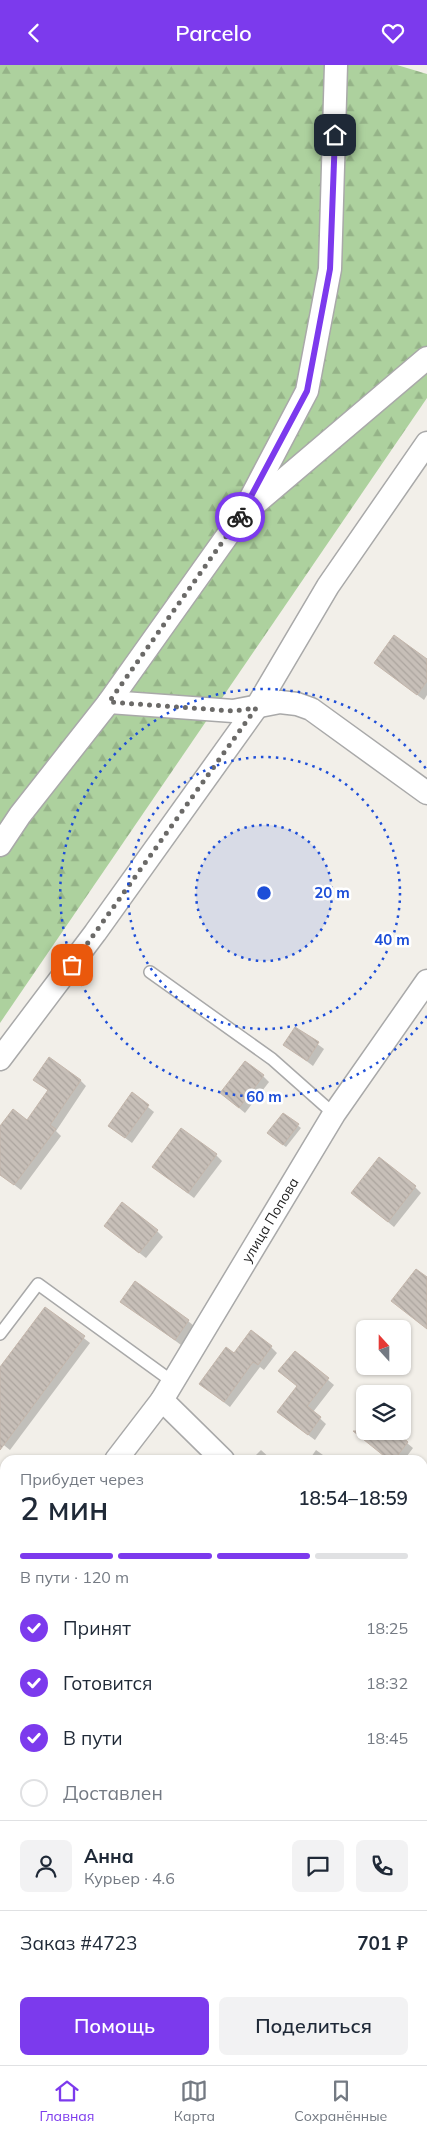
<!DOCTYPE html>
<html lang="ru">
<meta charset="utf-8">
<style>
body{margin:0;font-family:Mulish,sans-serif;background:#f2f2f3;color:#1f2937;height:100vh;display:flex;flex-direction:column;font-size:19px;white-space:nowrap}
*{box-sizing:border-box;margin:0}
p{font-size:16px;color:#747a83}
.icon{flex:none;width:28px;height:28px;fill:none;stroke:currentColor;stroke-width:2;stroke-linecap:round;stroke-linejoin:round}
.map{position:relative;flex:1;overflow:hidden}
.panel{position:absolute;left:0px;top:1390px;width:428px;height:610px;display:flex;flex-direction:column;background:#fff;border-radius:15px 15px 0 0;box-shadow:0 1px 4px #0004}
.panel>*{flex:none}
.needle{width:32px;rotate:339deg}
.tools{position:absolute;left:356px;top:1255px;display:grid;gap:10px}
.tools a{display:grid;place-items:center;width:55px;height:55px;border-radius:8px;background:#fff;box-shadow:0 1px 4px #0004;font-size:25px}
.pin{position:absolute;display:grid;place-items:center;width:42px;height:42px;color:#fff;margin:-21px;border-radius:10px;box-shadow:0 2px 8px #0006}
.courier{position:absolute;display:grid;place-items:center;width:50px;height:50px;margin:-25px;border:4px solid #7c3aed;border-radius:50%;background:#fff;color:#222;box-shadow:0 1px 6px #0007}
.summary em{font-style:normal;font-weight:600}
.summary div{display:flex;flex-direction:column-reverse}
.summary{display:flex;align-items:center;justify-content:space-between;height:85px;padding:0 20px}
h1{font-size:32px;font-weight:600;line-height:38px}
.bar{display:grid;grid-template-columns:repeat(4,1fr);gap:8px 5px;align-content:center;height:60px;padding:0 20px}
.bar i{height:6px;border-radius:4px;background:#e0e1e3}
.bar .current{background:#7c3aed}
.bar p{grid-column:span 4}
.line{display:flex;align-items:center;gap:12px;padding:0 20px;border-top:1px solid #e0e1e3}
.line div{flex:1}
.round{display:grid;place-items:center;flex:none;width:52px;height:52px;border-radius:8px;background:#f2f2f3}
ol{padding:0 20px;list-style:none}
li{display:flex;align-items:center;gap:15px;height:55px}
li p{margin-inline-start:auto}
li .icon{padding:5px;border-radius:50%;background:#7c3aed;color:#fff;stroke-width:4}
li:last-child{color:#747a83}
li i{width:28px;height:28px;border:2px solid #e0e1e3;border-radius:50%}
.primary-button{display:flex;gap:10px;margin-top:auto;padding:10px 20px}
.primary-button a{flex:1;height:58px;border-radius:8px;background:#7c3aed;color:#fff;font-size:20px;font-weight:600;line-height:58px;text-align:center}
.primary-button a+a{background:#f2f2f3;color:#1f2937}
header{display:flex;justify-content:space-between;align-items:center;height:65px;padding:0 20px;background:#7c3aed;color:#fff;font-size:22px;font-weight:600}
.menu{display:flex;justify-content:space-around;align-items:center;height:70px;border-top:1px solid #e0e1e3;background:#fff;font-size:14px;color:#747a83}
.menu a{display:grid;justify-items:center;gap:2px}
.menu .current{color:#7c3aed}
.map>svg:first-child{display:block}
</style>
<header><svg class="icon" aria-label="back" viewBox="0 0 24 24"><path d="M15 5l-7 7 7 7"/></svg>Parcelo<svg class="icon" aria-label="heart" viewBox="0 0 24 24"><path d="M12 20l-8-8c-3-5 5-10 8-4 3-6 11-1 8 4z"/></svg></header>
<div class="map">
<svg width="427" height="2000" viewBox="0 0 427 2000">
<defs>
<pattern id="forest-firs" width="22" height="20" patternUnits="userSpaceOnUse" patternTransform="scale(1.25)"><rect width="22" height="20" fill="#add19e"/><path d="M5 1l3.5 6h-7zM16 11l3.5 6h-7z" fill="#95b388"/></pattern>
<pattern id="building-back-hatch" width="6" height="6" patternUnits="userSpaceOnUse" patternTransform="scale(1.25)"><rect width="6" height="6" fill="#c7bfb8"/><path d="M-1 5l2 2M0 0l6 6M5-1l2 2" fill="none" stroke="#aba49e"/></pattern>
</defs>
<rect width="100%" height="100%" fill="#f2efe9"/>
<polygon fill="url(#forest-firs)" points="0,0 397,0 427,9 427,333 0,958"/>
<g fill="#0003">
<polygon points="427,595 427,630 424,635 375,598"/>
<polygon points="296,963 324,984 313,1001 284,979"/>
<polygon points="263,1011 269,1017 245,1048 227,1033"/>
<polygon points="80,1015 86,1021 56,1066 61,1071 21,1125 0,1109 0,1063 27,1056 49,1026 41,1020"/>
<polygon points="132,1029 154,1047 132,1078 109,1061"/>
<polygon points="283,1049 301,1063 286,1082 271,1071"/>
<polygon points="216,1090 222,1096 194,1133 153,1102"/>
<polygon points="415,1122 421,1128 394,1162 353,1128"/>
<polygon points="111,1166 157,1166 163,1172 146,1193"/>
<polygon points="122,1236 188,1256 194,1261 181,1280"/>
<polygon points="45,1243 90,1278 10,1385 0,1377 0,1304"/>
<polygon points="271,1282 277,1288 264,1305 260,1302 230,1342 200,1319 235,1289"/>
<polygon points="295,1287 334,1320 313,1347 326,1359 315,1375 284,1352 298,1321"/>
<polygon points="365,1359 365,1366 407,1378 413,1383 404,1395 390,1395 358,1369"/>
<polygon points="261,1385 272,1395 251,1395"/>
<polygon points="316,1385 330,1395 309,1395"/>
<polygon points="0,1425 5,1428 5,1459 0,1456"/>
<polygon points="5,1591 5,1657 0,1663 0,1597"/>
<polygon points="427,1603 427,1618 422,1614 422,1608"/>
<polygon points="0,1709 5,1712 4,1734 0,1731"/>
<polygon points="424,1731 427,1734 427,1776 422,1772 422,1733"/>
<polygon points="5,1926 6,1995 0,2000 0,1958 4,1953 0,1949 0,1931"/>
<polygon points="110,1995 137,1995 142,2000 105,2000"/>
</g>
<g fill="url(#building-back-hatch)" stroke="#c4b6ab">
<polygon points="394,570 427,594 427,616 417,630 374,598"/>
<polygon points="295,962 319,977 307,996 283,980"/>
<polygon points="49,992 81,1015 50,1060 56,1064 14,1120 0,1110 0,1061 13,1044 27,1055 48,1025 33,1015"/>
<polygon points="245,996 264,1010 239,1043 220,1028"/>
<polygon points="132,1027 149,1040 125,1073 108,1061"/>
<polygon points="283,1048 299,1059 283,1080 267,1068"/>
<polygon points="181,1063 217,1089 188,1128 152,1102"/>
<polygon points="379,1092 416,1121 388,1157 351,1128"/>
<polygon points="122,1137 158,1165 139,1188 104,1161"/>
<polygon points="416,1204 427,1212 427,1264 391,1236"/>
<polygon points="135,1216 189,1255 175,1275 120,1237"/>
<polygon points="45,1242 85,1271 0,1385 0,1302"/>
<polygon points="251,1265 272,1281 258,1300 253,1297 224,1337 199,1319 226,1282 234,1288"/>
<polygon points="295,1286 329,1313 307,1341 321,1352 308,1370 277,1347 297,1321 278,1306"/>
<polygon points="353,1366 395,1366 408,1377 394,1395 389,1395"/>
</g>
<g fill="none" stroke-linecap="round" stroke-linejoin="round">
<g stroke="#a9a9a9" stroke-width="14">
<g id="service">
<polyline points="150,907 272,994 334,1049"/>
<polyline points="0,1269 38,1219 173,1317"/>
<polyline points="360,2000 364,1995"/>
</g>
</g>
<g stroke="#a9a9a9" stroke-width="25">
<g id="minor">
<polyline points="247,440 307,326 330,204 336,0"/>
<polyline points="109,637 233,646 280,637 297,639 311,644 427,728"/>
<polyline points="0,780 20,750 109,637 242,450 427,293"/>
<polyline points="0,994 95,868 256,643 328,521 427,378"/>
<polyline points="162,1335 223,1395"/>
<polyline points="116,1395 162,1335 334,1049 427,916"/>
<polyline points="422,1508 427,1503"/>
<polyline points="0,1550 5,1543"/>
<polyline points="422,1678 427,1684"/>
<polyline points="31,2000 35,1995"/>
</g>
</g>
<use href="#service" stroke="#fff" stroke-width="11"/>
<use href="#minor" stroke="#fff" stroke-width="22"/>
</g>
<g fill="none" stroke-linecap="round" stroke-linejoin="round">
<polyline stroke="#6b6a68" stroke-width="5" stroke-dasharray="0 9" points="72,900 256,643 233,646 109,637 240,452"/>
<polyline stroke="#7c3aed" stroke-width="6" points="240,452 307,326 330,204 335,70"/>
</g>
<circle cx="264" cy="828" r="68" fill="#1d4ed8" fill-opacity=".12"/>
<g fill="none" stroke="#1d4ed8" stroke-width="2.5" stroke-dasharray="2.5 5">
<circle cx="264" cy="828" r="68"/>
<circle cx="264" cy="828" r="136"/>
<path d="M427 951A204 204 0 1 1 427 705"/>
</g>
<g text-anchor="middle" dominant-baseline="central" stroke-width="5" stroke-linejoin="round" paint-order="stroke">
<g font-size="14" fill="#222" stroke="#fff">
<text transform="translate(270 1155) rotate(-59)">улица Попова</text>
</g>
</g>
<circle cx="264" cy="828" r="8" fill="#1d4ed8" stroke="#fff" stroke-width="2.5"/>
<g font-size="15" text-anchor="middle" font-weight="bold" fill="#1d4ed8" stroke="#fff" stroke-width="5" stroke-linejoin="round" paint-order="stroke">
<text x="332" y="833">20 m</text>
<text x="392" y="880">40 m</text>
<text x="264" y="1037">60 m</text>
</g>
</svg>
<div class="tools">
<a><svg class="needle" viewBox="-14 -14 28 28"><path d="M0-13l5 13h-10z" fill="#e53935"/><path d="M0 13l5-13h-10z" fill="#747a83"/></svg></a>
<a><svg class="icon" aria-label="layers" viewBox="0 0 24 24"><path d="M12 4l9 5-9 5-9-5zM3 14l9 5 9-5"/></svg></a>
</div>
<div class="pin" style="left:72px;top:900px;background:#ea580c"><svg class="icon" aria-label="bag" viewBox="0 0 24 24"><path d="M5 8h14l-1 12H6zM9 8a3 3 0 0 1 6 0"/></svg></div>
<div class="pin" style="left:335px;top:70px;background:#1f2937"><svg class="icon" aria-label="home" viewBox="0 0 24 24"><path d="M3 11l9-7 9 7M6 9v11h12V9"/></svg></div>
<div class="courier" style="left:240px;top:452px"><svg class="icon" aria-label="bike" viewBox="0 0 24 24"><circle cx="6" cy="16" r="4"/><circle cx="18" cy="16" r="4"/><path d="M6 16l4-8h5l3 8M10 8l3 8H6M13 5h3"/></svg></div>
<section class="panel">
<div class="summary"><div><h1>2 мин</h1><p>Прибудет через</p></div><em>18:54–18:59</em></div>
<div class="bar"><i class="current"></i><i class="current"></i><i class="current"></i><i></i><p>В пути · 120 m</p></div>
<ol>
<li><svg class="icon" aria-label="check" viewBox="0 0 24 24"><path d="M5 12l5 5 9-10"/></svg>Принят<p>18:25</p></li>
<li><svg class="icon" aria-label="check" viewBox="0 0 24 24"><path d="M5 12l5 5 9-10"/></svg>Готовится<p>18:32</p></li>
<li><svg class="icon" aria-label="check" viewBox="0 0 24 24"><path d="M5 12l5 5 9-10"/></svg>В пути<p>18:45</p></li>
<li><i></i>Доставлен</li>
</ol>
<div class="line" style="height:90px"><a class="round"><svg class="icon" aria-label="person" viewBox="0 0 24 24"><circle cx="12" cy="8" r="4"/><path d="M4 21q1-7 8-7t8 7"/></svg></a><div><b>Анна</b><p>Курьер · 4.6</p></div><a class="round"><svg class="icon" aria-label="chat" viewBox="0 0 24 24"><path d="M4 5h16v11H9l-5 4z"/></svg></a><a class="round"><svg class="icon" aria-label="phone" viewBox="0 0 24 24"><path d="M5 4h4l2 5-3 2q2 4 5 5l2-3 5 2v4C11 20 4 13 5 4z"/></svg></a></div>
<div class="line" style="height:65px"><div>Заказ #4723</div><b>701 ₽</b></div>
<div class="primary-button"><a>Помощь</a><a>Поделиться</a></div>
</section>
</div>
<nav class="menu">
<a class="current"><svg class="icon" aria-label="home" viewBox="0 0 24 24"><path d="M3 11l9-7 9 7M6 9v11h12V9"/></svg>Главная</a>
<a><svg class="icon" aria-label="map" viewBox="0 0 24 24"><path d="M3 6l6-2 6 2 6-2v14l-6 2-6-2-6 2zM9 4v14M15 6v14"/></svg>Карта</a>
<a><svg class="icon" aria-label="saved" viewBox="0 0 24 24"><path d="M7 4h10v16l-5-4-5 4z"/></svg>Сохранённые</a>
</nav>
